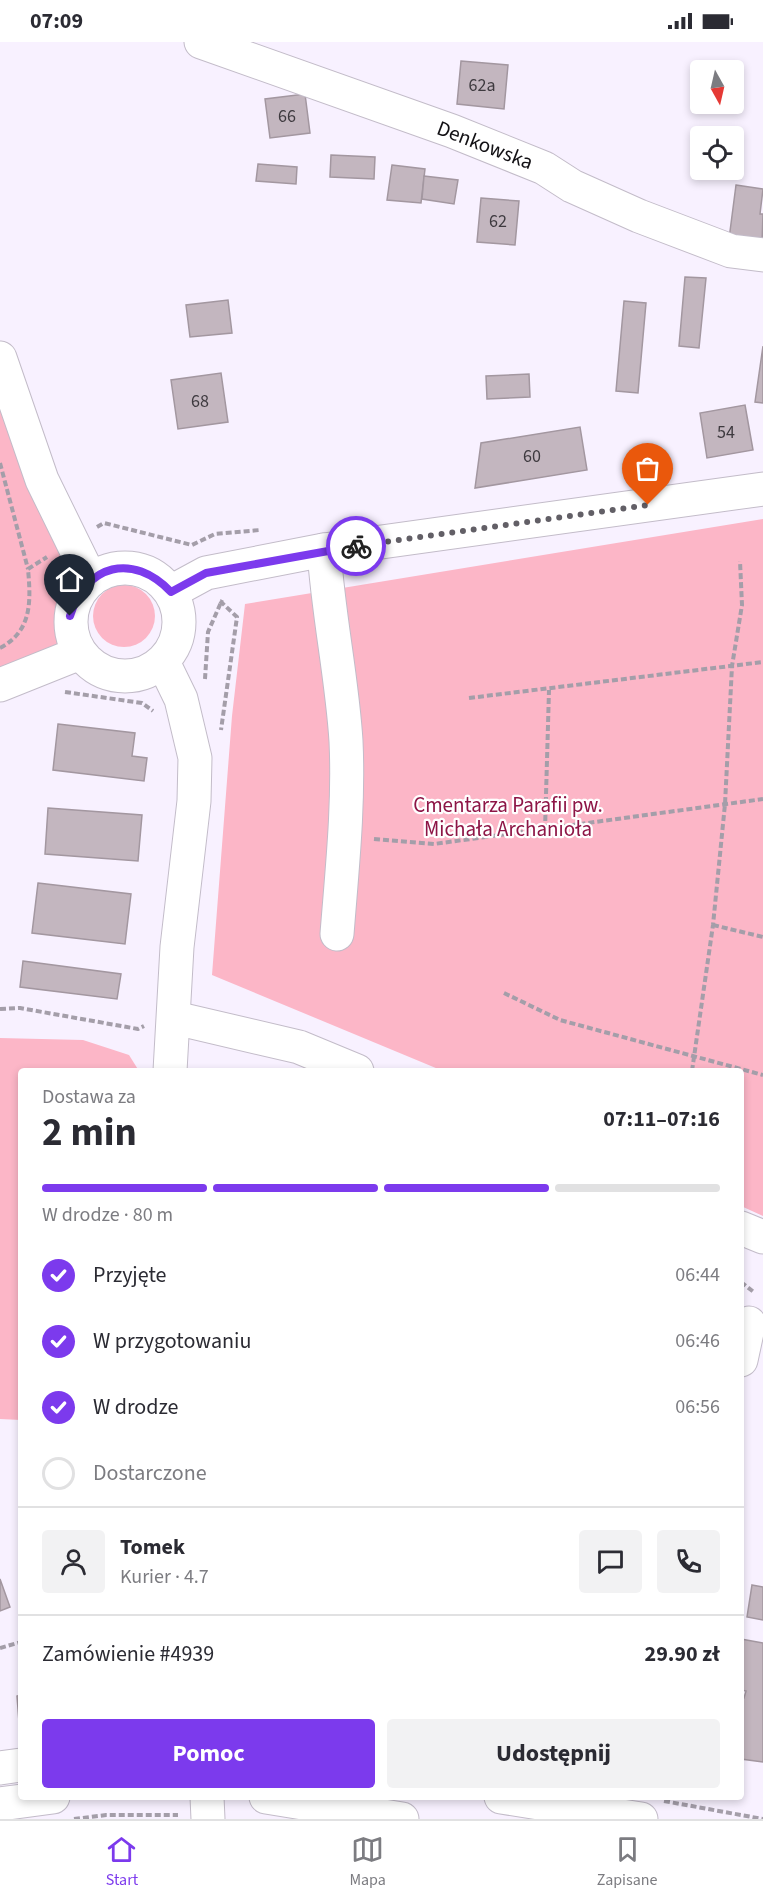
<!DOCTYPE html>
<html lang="pl">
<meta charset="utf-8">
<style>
body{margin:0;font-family:"Source Sans 3",sans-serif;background:#f2f2f3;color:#2b2b33;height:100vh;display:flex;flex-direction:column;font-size:22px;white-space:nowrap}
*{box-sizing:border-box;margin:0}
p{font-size:20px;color:#7c7c81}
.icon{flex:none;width:33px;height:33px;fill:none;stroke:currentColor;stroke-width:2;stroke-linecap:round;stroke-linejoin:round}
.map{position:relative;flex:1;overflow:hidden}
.side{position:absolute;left:18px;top:1026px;width:726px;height:732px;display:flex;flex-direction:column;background:#fff;border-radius:6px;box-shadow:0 3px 9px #0003}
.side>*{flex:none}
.needle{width:39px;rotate:172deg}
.buttons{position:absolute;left:690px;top:18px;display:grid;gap:12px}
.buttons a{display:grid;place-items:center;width:54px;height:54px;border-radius:6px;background:#fff;box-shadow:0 3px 9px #0003;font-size:30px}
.pin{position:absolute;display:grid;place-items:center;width:51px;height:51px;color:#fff;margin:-62px -26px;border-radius:50% 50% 50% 0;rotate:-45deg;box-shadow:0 0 6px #0007}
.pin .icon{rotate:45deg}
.courier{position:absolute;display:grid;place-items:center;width:60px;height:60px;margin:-30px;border:4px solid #7c3aed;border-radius:50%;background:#fff;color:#222;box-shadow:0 2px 8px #0007}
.summary em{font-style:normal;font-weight:700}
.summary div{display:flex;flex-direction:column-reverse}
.summary{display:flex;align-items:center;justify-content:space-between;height:102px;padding:0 24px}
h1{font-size:39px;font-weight:700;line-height:45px}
.bar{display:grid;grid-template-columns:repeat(4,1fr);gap:9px 6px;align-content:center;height:72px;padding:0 24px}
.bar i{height:8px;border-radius:4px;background:#e1e1e2}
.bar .current{background:#7c3aed}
.bar p{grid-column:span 4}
.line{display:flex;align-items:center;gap:15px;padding:0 24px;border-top:2px solid #e1e1e2}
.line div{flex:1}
.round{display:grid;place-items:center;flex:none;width:63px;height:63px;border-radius:6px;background:#f2f2f3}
ol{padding:0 24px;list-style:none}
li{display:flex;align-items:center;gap:18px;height:66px}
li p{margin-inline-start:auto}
li .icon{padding:6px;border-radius:50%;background:#7c3aed;color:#fff;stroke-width:4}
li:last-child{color:#7c7c81}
li i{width:33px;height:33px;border:3px solid #e1e1e2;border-radius:50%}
.button{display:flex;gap:12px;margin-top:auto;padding:12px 24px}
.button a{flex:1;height:69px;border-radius:6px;background:#7c3aed;color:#fff;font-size:24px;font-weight:700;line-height:69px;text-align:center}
.button a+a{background:#f2f2f3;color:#2b2b33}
.status{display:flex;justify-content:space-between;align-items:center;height:42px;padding:0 30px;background:#fff;direction:ltr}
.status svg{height:16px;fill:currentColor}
.tab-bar{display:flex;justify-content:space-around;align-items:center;height:84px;border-top:2px solid #e1e1e2;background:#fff;font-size:16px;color:#7c7c81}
.tab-bar a{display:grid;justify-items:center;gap:3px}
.tab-bar .current{color:#7c3aed}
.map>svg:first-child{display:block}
</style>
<div class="status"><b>07:09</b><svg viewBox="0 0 49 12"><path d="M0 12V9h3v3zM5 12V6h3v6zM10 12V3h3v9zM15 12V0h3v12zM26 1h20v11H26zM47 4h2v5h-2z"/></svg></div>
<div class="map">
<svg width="763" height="1777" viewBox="0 0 763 1777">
<rect width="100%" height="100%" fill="#f8f1ff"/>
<g fill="#fcb6c7">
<path d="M0,316L91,538C69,564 65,579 80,611L0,643Z"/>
<polygon points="763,477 763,1174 741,1164 741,1029 443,1029 212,933 232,674 245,562"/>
<circle cx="124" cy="574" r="31"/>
<polygon points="0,996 83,998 129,1013 139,1029 21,1029 21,1378 0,1377"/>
</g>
<g fill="#c3b6bf" stroke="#a397a0" stroke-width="1.5">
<polygon points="461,19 508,23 504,67 457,62"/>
<polygon points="305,52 310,91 270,96 265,57"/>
<polygon points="331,113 375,115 374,137 330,135"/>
<polygon points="258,122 297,125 296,142 256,139"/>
<polygon points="392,123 425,127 421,161 387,158"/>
<polygon points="424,134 458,138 454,162 422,157"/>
<polygon points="736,143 763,147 760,172 763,172 762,201 729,197"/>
<polygon points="481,156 519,159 515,203 477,200"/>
<polygon points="685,235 706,236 699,306 679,304"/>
<polygon points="228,258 232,291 190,295 186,263"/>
<polygon points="624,259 646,261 638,351 616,349"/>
<polygon points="763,304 763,361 755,360"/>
<polygon points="221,331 228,380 178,387 171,338"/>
<polygon points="529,332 530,355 487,357 486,334"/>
<polygon points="745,363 753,408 707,416 700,371"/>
<polygon points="580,385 587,428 475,446 481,401"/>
<polygon points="58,682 135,691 132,714 147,716 144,739 53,728"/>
<polygon points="48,766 142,773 138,819 45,812"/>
<polygon points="38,841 131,852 125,902 32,891"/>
<polygon points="23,919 121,932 117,957 20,945"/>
<polygon points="0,1537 10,1565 0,1569"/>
<polygon points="752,1543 763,1545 763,1578 747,1575"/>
<polygon points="741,1597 763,1601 763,1720 741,1717 741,1656 744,1656 746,1649 741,1648"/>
<polygon points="21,1653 21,1693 20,1693 17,1654"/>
</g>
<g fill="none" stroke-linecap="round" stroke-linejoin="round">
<g stroke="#c3bcc9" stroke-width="35">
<g id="minor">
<polyline points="201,0 452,89 544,126 572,144 639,174 731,209 763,213"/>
<polyline points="0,316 42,438 91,538"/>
<path d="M324,508C328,572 342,635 346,699C349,764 342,828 337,892"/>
<circle cx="125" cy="580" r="54"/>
<polyline points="171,550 206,531 324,508 763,447"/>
<polyline points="163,620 181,657 195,716 194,759 177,905 170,1029"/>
<polyline points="0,643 80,611"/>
<polyline points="175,976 299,1005 357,1029"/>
<polyline points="741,1186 763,1195"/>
<polyline points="741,1318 749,1281"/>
<polyline points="0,1726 21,1723"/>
<polyline points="207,1755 208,1777"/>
<polyline points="266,1755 402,1777"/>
<polyline points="501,1755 641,1777"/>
<polyline points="0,1762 53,1755"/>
</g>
</g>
<g stroke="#a49ea9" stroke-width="4" stroke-dasharray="6 3" stroke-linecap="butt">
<polyline points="0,421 28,527"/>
<polyline points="97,485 104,481 192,503 215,492 260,488"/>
<polyline points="220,559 237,575 221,688"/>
<path d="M0,606C32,589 31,560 28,527L47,515"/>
<polyline points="205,637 208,590 222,558"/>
<polyline points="65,650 142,661 153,669"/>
<polyline points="469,656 763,620"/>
<polyline points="545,788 549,648"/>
<polyline points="374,797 434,802 763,757"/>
<polyline points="713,883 763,895"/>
<polyline points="504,951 560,978 763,1033"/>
<polyline points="0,967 20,966 138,987 144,984"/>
<polyline points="692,1029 713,883 725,762 732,624 742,563 740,519"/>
<polyline points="741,1240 755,1251"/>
<polyline points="0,1606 21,1600"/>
<polyline points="664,1759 763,1777"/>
<polyline points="74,1777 106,1773 178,1773"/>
</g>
<use href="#minor" stroke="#fff" stroke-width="33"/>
</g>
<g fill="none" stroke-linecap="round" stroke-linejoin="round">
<polyline stroke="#625f66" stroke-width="6" stroke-dasharray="0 10.8" points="356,504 648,463"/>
<path stroke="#7c3aed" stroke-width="8" d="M70,574C86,522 133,510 171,550L206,531L356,504"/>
</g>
<g text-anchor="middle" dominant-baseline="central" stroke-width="4.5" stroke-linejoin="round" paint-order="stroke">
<g font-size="18" fill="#3e3a3f">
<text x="482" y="43">62a</text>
<text x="287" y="74">66</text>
<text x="498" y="179">62</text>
<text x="200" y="359">68</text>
<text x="726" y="390">54</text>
<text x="532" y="414">60</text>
</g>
<g font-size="21" fill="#121014" stroke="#fff">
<text transform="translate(485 103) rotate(21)">Denkowska</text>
</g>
<g font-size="21" fill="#8d1546" stroke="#fff">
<text x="508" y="763">Cmentarza Parafii pw.<tspan x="508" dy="24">Michała Archanioła</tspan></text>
</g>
</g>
</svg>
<div class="buttons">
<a><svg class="needle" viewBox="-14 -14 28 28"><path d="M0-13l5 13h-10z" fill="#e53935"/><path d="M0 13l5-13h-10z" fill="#7c7c81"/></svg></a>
<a><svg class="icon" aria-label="locate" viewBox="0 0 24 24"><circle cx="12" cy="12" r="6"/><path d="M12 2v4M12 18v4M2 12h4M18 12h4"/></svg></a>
</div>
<div class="pin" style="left:648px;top:463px;background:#ea580c"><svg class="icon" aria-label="bag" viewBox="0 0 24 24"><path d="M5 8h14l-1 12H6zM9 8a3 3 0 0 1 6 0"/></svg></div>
<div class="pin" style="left:70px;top:574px;background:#1f2937"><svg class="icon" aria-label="home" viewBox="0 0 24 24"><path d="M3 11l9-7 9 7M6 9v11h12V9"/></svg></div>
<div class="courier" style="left:356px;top:504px"><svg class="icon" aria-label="bike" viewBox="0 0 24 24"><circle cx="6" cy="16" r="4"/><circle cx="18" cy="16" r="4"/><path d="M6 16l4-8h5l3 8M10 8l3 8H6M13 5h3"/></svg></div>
<section class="side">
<div class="summary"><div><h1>2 min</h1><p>Dostawa za</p></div><em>07:11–07:16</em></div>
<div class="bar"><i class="current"></i><i class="current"></i><i class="current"></i><i></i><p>W drodze · 80 m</p></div>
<ol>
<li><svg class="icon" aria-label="check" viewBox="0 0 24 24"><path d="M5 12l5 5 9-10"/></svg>Przyjęte<p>06:44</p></li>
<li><svg class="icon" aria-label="check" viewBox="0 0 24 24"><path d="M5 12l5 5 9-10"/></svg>W przygotowaniu<p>06:46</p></li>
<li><svg class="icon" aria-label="check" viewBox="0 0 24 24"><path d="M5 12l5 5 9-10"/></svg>W drodze<p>06:56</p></li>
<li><i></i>Dostarczone</li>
</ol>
<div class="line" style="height:108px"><a class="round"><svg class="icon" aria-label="person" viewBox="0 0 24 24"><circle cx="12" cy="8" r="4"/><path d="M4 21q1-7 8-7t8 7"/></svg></a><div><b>Tomek</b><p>Kurier · 4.7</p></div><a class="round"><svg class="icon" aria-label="chat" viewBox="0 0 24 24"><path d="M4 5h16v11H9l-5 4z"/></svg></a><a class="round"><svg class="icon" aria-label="phone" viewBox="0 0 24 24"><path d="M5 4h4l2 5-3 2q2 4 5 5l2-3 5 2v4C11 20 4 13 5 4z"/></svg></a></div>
<div class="line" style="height:78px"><div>Zamówienie #4939</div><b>29.90 zł</b></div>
<div class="button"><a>Pomoc</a><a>Udostępnij</a></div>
</section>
</div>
<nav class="tab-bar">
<a class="current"><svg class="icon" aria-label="home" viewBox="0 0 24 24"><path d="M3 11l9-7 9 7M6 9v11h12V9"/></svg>Start</a>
<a><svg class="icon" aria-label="map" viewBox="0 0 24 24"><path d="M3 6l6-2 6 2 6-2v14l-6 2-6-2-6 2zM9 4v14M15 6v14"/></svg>Mapa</a>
<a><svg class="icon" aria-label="saved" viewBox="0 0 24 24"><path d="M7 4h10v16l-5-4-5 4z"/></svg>Zapisane</a>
</nav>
